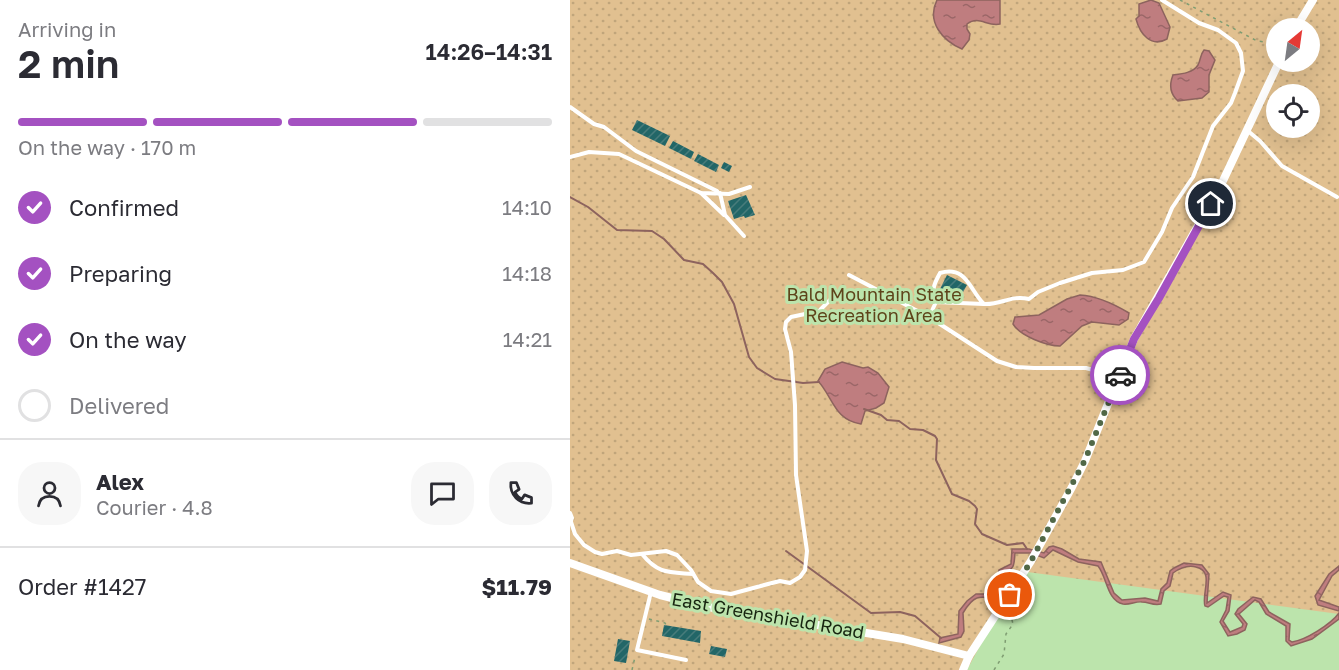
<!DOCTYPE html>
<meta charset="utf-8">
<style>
body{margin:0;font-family:"Golos Text",sans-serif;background:#f7f7f7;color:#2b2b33;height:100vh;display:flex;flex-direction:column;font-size:22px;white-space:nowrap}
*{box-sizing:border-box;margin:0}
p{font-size:20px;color:#7c7c81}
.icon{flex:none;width:33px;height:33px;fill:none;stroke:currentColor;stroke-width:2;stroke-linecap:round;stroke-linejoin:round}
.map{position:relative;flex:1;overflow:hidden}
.side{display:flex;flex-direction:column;background:#fff;width:570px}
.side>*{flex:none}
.needle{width:39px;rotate:29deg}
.controls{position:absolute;left:696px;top:18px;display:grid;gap:12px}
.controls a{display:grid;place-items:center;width:54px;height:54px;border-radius:50%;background:#fff;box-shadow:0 6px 24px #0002;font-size:30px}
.pin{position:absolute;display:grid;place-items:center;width:51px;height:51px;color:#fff;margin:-26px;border:3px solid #fff;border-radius:50%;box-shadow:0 2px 6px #0007}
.courier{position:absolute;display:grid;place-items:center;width:60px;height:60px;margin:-30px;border:4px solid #a451c1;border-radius:50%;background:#fff;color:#222;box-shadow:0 2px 8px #0007}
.overview em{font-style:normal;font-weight:600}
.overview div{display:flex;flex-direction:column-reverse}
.overview{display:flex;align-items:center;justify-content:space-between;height:102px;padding:0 18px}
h1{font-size:39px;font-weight:600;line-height:45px}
.bar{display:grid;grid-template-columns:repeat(4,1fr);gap:9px 6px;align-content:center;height:72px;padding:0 18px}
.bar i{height:8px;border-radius:4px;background:#e1e1e2}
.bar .current{background:#a451c1}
.bar p{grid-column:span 4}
.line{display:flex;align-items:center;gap:15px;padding:0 18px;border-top:2px solid #e1e1e2}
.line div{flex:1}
.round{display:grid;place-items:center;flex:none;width:63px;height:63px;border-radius:24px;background:#f7f7f7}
ol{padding:0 18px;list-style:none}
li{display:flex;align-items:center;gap:18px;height:66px}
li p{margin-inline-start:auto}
li .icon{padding:6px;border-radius:50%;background:#a451c1;color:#fff;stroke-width:4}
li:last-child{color:#7c7c81}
li i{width:33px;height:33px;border:3px solid #e1e1e2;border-radius:50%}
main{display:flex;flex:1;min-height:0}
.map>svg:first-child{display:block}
</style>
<main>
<section class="side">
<div class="overview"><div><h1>2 min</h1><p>Arriving in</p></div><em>14:26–14:31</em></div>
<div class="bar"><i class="current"></i><i class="current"></i><i class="current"></i><i></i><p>On the way · 170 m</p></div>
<ol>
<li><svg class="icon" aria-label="check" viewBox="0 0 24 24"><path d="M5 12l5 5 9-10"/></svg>Confirmed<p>14:10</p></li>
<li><svg class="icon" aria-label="check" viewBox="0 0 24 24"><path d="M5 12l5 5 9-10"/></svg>Preparing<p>14:18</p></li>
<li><svg class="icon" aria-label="check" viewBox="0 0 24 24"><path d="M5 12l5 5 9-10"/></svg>On the way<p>14:21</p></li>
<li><i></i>Delivered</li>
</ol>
<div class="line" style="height:108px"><a class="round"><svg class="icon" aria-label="person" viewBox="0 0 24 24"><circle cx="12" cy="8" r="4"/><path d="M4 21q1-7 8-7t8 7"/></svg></a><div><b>Alex</b><p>Courier · 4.8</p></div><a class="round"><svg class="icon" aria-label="chat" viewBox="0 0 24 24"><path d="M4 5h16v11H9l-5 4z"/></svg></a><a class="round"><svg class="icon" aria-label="phone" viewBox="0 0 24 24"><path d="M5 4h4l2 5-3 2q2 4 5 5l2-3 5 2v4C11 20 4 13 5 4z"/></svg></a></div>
<div class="line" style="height:78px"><div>Order #1427</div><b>$11.79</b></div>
</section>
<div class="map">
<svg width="769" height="670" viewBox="0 0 769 670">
<defs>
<pattern id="park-dots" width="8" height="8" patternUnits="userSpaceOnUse" patternTransform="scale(1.5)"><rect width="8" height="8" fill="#e1c090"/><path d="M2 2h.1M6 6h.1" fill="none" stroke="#c0a57b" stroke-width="1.8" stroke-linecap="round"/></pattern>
<pattern id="water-ripples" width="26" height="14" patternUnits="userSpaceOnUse" patternTransform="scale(1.5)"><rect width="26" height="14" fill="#bf7d7f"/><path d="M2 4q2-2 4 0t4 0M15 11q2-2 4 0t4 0" fill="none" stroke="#9a6667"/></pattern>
<pattern id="building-hatch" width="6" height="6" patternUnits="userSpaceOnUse" patternTransform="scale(1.5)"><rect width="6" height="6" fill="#226667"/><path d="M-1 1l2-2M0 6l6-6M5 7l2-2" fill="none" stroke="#487c7b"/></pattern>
</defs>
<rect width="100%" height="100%" fill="#bce4ac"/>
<path fill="url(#park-dots)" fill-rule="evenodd" d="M0,0H769V614L450,571L397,670H0ZM706,28H740V62H706ZM706,94H740V128H706Z"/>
<g fill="url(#water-ripples)" stroke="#8d635e" stroke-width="1.5">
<path d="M367,0H430V24C417,27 409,15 397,24V29L400,34L399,40L392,49C373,41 356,22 367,0Z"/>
<path d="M581,0L589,3L600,27L597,39C581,48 570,34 566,19L569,16V4Z"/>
<path d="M634,50L639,51L645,60L639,75V92L632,98L608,101C600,94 599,85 603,75C611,74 623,73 628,65C631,59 630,55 634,50Z"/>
<path d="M510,295C527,296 544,304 559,313L558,319L549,325L522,322L512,326L490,346C477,346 450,336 443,324L445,317L469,315L497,299Z"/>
<path d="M272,362L293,368L298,367L308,373L319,387L314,403L306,408L295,411L291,424C264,420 263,397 248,381L255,369Z"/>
<path d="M483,546L492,549L509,559L531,562L544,593L552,600L575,598L588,601L591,589L597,583L600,571L604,568L614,563L632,565L639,574L637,603L653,592L661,595L659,611L653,621L660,632L672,627L673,624L665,614L668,609L683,597L691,599L699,612L720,624L719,640L722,642C736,640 761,624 769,613V619L742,639L721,646L716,641V626L696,614L689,602L685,600L669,614L677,624L675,630L667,634L658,636L650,622L656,610L658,597L654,596L638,607L635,606C631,594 645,571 626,567C618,565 610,568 603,573L600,586L594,591L591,604C583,606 579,602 572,602C566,601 560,605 553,604C537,601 537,577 528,566L508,562L483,550L474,558L461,553H445C444,565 445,569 433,573C432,577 433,583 431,588C425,605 417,594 407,598C401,600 396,608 393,613L394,631L391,637L369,643L370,638L388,634L389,611L397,601L406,594H422L427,586L429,570L441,564L442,549H459L474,553L479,547Z"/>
<polygon points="769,566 769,570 762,576 749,600 769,607 769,611 748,605 745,596 759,574"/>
</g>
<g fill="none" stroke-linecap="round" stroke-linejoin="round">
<g stroke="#8d635e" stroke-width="2">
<polyline points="0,197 18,207 47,230 82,231 94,239 114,260 133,264 143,273 152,282 164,304 179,357 187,368 205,379 233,383 249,382"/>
<polyline points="294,409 311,415 317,420 329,421 340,429 353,430 365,436 367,439 366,460 382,494 399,501 405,506 407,509 405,524 412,534 437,545 453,543 457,549"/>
<polyline points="216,551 301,613 330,612 345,616 371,638"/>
</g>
</g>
<g fill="url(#building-hatch)">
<polygon points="67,120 100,136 95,146 62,130"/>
<polygon points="103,141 124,152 121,159 99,148"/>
<polygon points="128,154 149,165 146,172 124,161"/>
<polygon points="154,162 162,166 159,172 151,168"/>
<polygon points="176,195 185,215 175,218 174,216 164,219 158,201"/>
<polygon points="377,275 397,285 388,301 369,291"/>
<polygon points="94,625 131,631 130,643 92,636"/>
<polygon points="48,639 60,641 56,663 44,661"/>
<polygon points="141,646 157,649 155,657 139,654"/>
</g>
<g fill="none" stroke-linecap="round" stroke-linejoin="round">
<g stroke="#7f9d72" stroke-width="1.5" stroke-dasharray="3 4.5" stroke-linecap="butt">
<polyline points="610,0 687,41 696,42 706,37"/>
<polyline points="79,619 95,623 96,625"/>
<polyline points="62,670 65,657"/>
<polyline points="424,670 434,654 436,634 443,624 439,608"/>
</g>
<g stroke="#fff" stroke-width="4">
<polyline points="0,107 24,124 34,127 66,151 147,191"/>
<polyline points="678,131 690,141 712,166 767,197"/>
<polyline points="0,157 19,152 49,154 131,193 159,194 180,187"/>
<polyline points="131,193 154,215"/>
<polyline points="150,193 155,215 174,236"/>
<polyline points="279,275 359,317 427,361 446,367 464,368 516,368 548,377"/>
<path d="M414,304C432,305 439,295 459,299L468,292L490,283L522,273L553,270L574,262L592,232L602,208L623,177L643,126L661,103L665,93L673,71L671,53L666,43L648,30L629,23L592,0"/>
<path d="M359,317L366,302L414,304C400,291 397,265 370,273C364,284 361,290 366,302"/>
<polyline points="0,513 2,518 0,523"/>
<polyline points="1,522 5,534 14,545 25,552 32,554 47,551 61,555 96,551 107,555 121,570 128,582 141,591 161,594 198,584 210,581 220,583 230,577 235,570 237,551 226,475 225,405 221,352 215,329 216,322 221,317 249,311 263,297"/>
<path d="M72,554C88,574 99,572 123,574"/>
<polyline points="81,592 67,650 116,660"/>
</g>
<g stroke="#fff" stroke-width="8">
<polyline points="726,28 743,0"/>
<polyline points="0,563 90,595 138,607 333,639 399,656"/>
<polyline points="393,670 399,656 461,561 502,487 515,461 564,339 651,185 709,62"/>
</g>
</g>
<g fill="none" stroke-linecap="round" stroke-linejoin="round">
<polyline stroke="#516847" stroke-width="6" stroke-dasharray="0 10.8" points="440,595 461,561 515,460 550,375"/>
<polyline stroke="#a451c1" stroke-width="8" points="550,375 564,339 589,298 641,204"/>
</g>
<g text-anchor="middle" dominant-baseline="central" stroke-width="6" stroke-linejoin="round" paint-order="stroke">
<g font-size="18" fill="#5e441a" stroke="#bce4ac">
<text x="304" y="294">Bald Mountain State<tspan x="304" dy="21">Recreation Area</tspan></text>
</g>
<g font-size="18" fill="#172510" stroke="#bce4ac">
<text transform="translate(198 615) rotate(10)">East Greenshield Road</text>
</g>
</g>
</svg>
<div class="controls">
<a><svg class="needle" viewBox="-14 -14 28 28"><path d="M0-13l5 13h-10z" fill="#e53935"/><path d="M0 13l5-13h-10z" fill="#7c7c81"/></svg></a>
<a><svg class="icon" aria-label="locate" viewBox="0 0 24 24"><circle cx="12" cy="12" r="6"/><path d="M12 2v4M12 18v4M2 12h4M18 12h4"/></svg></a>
</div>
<div class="pin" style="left:440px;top:595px;background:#ea580c"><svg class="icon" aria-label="bag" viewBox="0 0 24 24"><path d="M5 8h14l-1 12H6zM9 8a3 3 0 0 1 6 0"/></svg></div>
<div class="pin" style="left:641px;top:204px;background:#1f2937"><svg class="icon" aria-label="home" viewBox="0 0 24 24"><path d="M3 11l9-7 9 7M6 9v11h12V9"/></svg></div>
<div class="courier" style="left:550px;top:375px"><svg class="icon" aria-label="car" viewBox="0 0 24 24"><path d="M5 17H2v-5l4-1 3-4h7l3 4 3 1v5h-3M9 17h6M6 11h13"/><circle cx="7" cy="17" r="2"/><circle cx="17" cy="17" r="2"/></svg></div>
</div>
</main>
